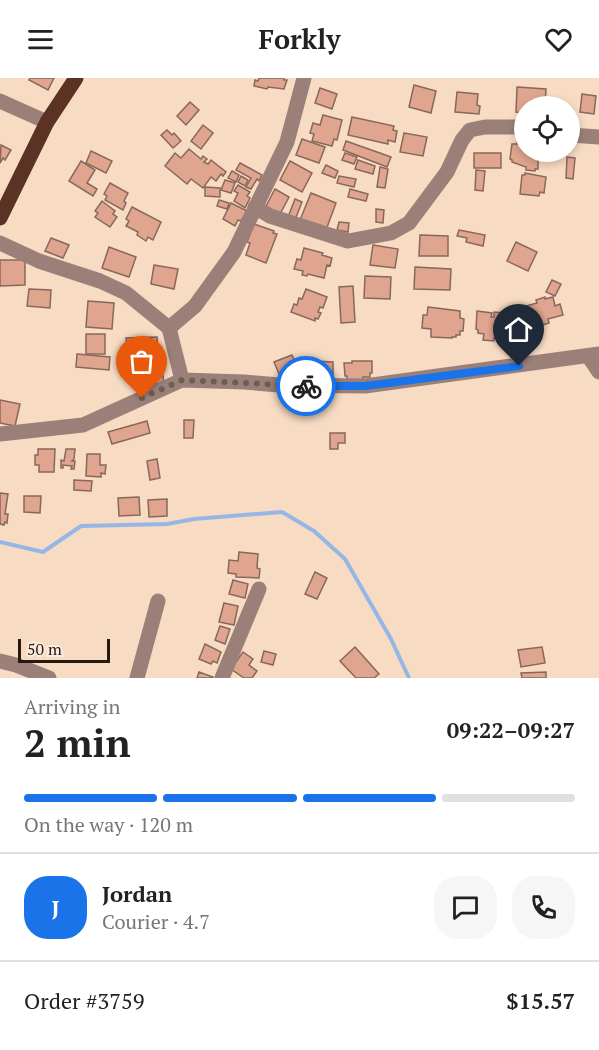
<!DOCTYPE html>
<meta charset="utf-8">
<style>
body{margin:0;font-family:"PT Serif",serif;background:#f6f6f6;color:#222;height:100vh;display:flex;flex-direction:column;font-size:22px;white-space:nowrap}
*{box-sizing:border-box;margin:0}
p{font-size:20px;color:#767676}
.icon{flex:none;width:33px;height:33px;fill:none;stroke:currentColor;stroke-width:2;stroke-linecap:round;stroke-linejoin:round}
.map{position:relative;height:600px;overflow:hidden}
.sheet{display:flex;flex-direction:column;background:#fff;flex:1}
.sheet>*{flex:none}
.tools{position:absolute;left:514px;top:18px;display:grid;gap:12px}
.tools a{display:grid;place-items:center;width:66px;height:66px;border-radius:50%;background:#fff;box-shadow:0 3px 9px #0003;font-size:30px}
.scale{position:absolute;left:18px;bottom:15px;width:92px;box-sizing:border-box;padding-left:6px;border:3px solid #241a12;border-top:0;font-size:16px;line-height:21px;white-space:nowrap;color:#241a12;-webkit-text-stroke:4px #fcebdc;paint-order:stroke}
.pin{position:absolute;display:grid;place-items:center;width:51px;height:51px;color:#fff;margin:-62px -26px;border-radius:50% 50% 50% 0;rotate:-45deg;box-shadow:0 0 6px #0007}
.pin .icon{rotate:45deg}
.courier{position:absolute;display:grid;place-items:center;width:60px;height:60px;margin:-30px;border:4px solid #1a73e8;border-radius:50%;background:#fff;color:#222;box-shadow:0 2px 8px #0007}
.head em{font-style:normal;font-weight:700}
.head div{display:flex;flex-direction:column-reverse}
.head{display:flex;align-items:center;justify-content:space-between;height:102px;padding:0 24px}
h1{font-size:39px;font-weight:700;line-height:45px}
.bar{display:grid;grid-template-columns:repeat(4,1fr);gap:9px 6px;align-content:center;height:72px;padding:0 24px}
.bar i{height:8px;border-radius:4px;background:#e0e0e0}
.bar .on{background:#1a73e8}
.bar p{grid-column:span 4}
.line{display:flex;align-items:center;gap:15px;padding:0 24px;border-top:2px solid #e0e0e0}
.line div{flex:1}
.round{display:grid;place-items:center;flex:none;width:63px;height:63px;border-radius:24px;background:#f6f6f6}
header{display:flex;justify-content:space-between;align-items:center;height:78px;padding:0 24px;background:#fff;font-size:27px;font-weight:700}
.map>svg:first-child{display:block}
</style>
<header><svg class="icon" aria-label="menu" viewBox="0 0 24 24"><path d="M4 6h16M4 12h16M4 18h16"/></svg>Forkly<svg class="icon" aria-label="heart" viewBox="0 0 24 24"><path d="M12 20l-8-8c-3-5 5-10 8-4 3-6 11-1 8 4z"/></svg></header>
<div class="map">
<svg width="599" height="600" viewBox="0 0 599 600">
<rect width="100%" height="100%" fill="#f8dbc3"/>
<g fill="none" stroke-linecap="round" stroke-linejoin="round">
<polyline stroke="#96b7e6" stroke-width="4" points="0,464 43,474 81,448 167,446 194,441 282,434 314,453 345,481 391,561 409,600"/>
</g>
<g fill="#dfa58f" stroke="#88685c" stroke-width="1.5">
<polygon points="30,0 54,0 48,12 29,2"/>
<polygon points="259,0 284,0 284,2 287,2 284,11 268,9 267,11 254,8 255,2 258,3"/>
<polygon points="414,7 436,13 431,35 409,29"/>
<polygon points="517,9 546,11 545,28 525,28 525,35 516,34"/>
<polygon points="320,10 337,16 332,31 315,25"/>
<polygon points="457,14 478,16 477,27 480,28 479,36 455,34"/>
<polygon points="582,16 596,18 594,36 580,34"/>
<polygon points="190,24 199,32 186,47 177,38"/>
<polygon points="323,37 342,42 337,62 334,61 332,68 312,63 314,56 310,55 313,45 320,47"/>
<polygon points="352,39 394,48 393,52 397,53 395,64 388,62 388,66 348,57"/>
<polygon points="203,47 213,55 201,71 191,63"/>
<polygon points="167,52 172,57 174,55 181,63 173,70 161,57"/>
<polygon points="404,55 427,59 423,78 400,74"/>
<polygon points="302,61 325,69 319,85 296,77"/>
<polygon points="346,63 391,79 387,89 343,72"/>
<polygon points="517,63 525,64 525,74 538,74 538,91 535,91 535,93 526,92 526,89 512,84 512,82 510,81 512,66 517,66"/>
<polygon points="1,67 11,72 5,82 3,80 0,85"/>
<polygon points="189,71 201,81 203,78 207,81 204,84 208,86 211,82 226,94 223,98 221,96 216,103 211,99 203,110 191,101 187,106 165,88 175,75 181,80"/>
<polygon points="91,73 112,83 106,95 86,85"/>
<polygon points="345,75 357,79 354,86 342,82"/>
<rect x="474" y="75" width="27" height="15"/>
<polygon points="567,79 575,80 573,101 566,100"/>
<polygon points="358,82 375,88 373,96 355,91"/>
<polygon points="81,83 95,92 87,105 97,111 93,118 69,103"/>
<polygon points="290,83 312,95 302,114 280,102"/>
<polygon points="240,85 262,97 259,103 257,101 251,111 246,109 251,100 236,92"/>
<polygon points="326,87 338,93 335,100 322,95"/>
<polygon points="380,89 388,91 385,110 377,109"/>
<polygon points="476,92 485,93 483,113 475,112"/>
<polygon points="232,93 239,97 236,104 228,100"/>
<polygon points="525,95 546,99 544,115 540,114 539,118 520,116 522,97 525,97"/>
<polygon points="241,98 248,102 245,108 238,104"/>
<polygon points="339,98 356,101 354,109 337,105"/>
<polygon points="225,102 235,105 231,115 221,112"/>
<polygon points="110,105 128,115 124,123 126,125 123,132 105,122 107,118 104,116"/>
<polygon points="238,107 250,114 247,118 250,120 245,130 234,123 238,115 234,113"/>
<polygon points="205,109 220,110 220,119 205,118"/>
<polygon points="275,111 289,119 279,138 265,130"/>
<polygon points="350,111 368,116 366,123 348,119"/>
<polygon points="311,115 336,125 326,152 300,142"/>
<polygon points="295,121 302,124 295,142 288,139"/>
<polygon points="219,122 229,125 227,131 217,128"/>
<polygon points="102,123 115,133 113,136 117,139 110,149 95,139 98,135 95,133"/>
<polygon points="231,125 247,133 241,143 238,142 235,148 223,141"/>
<polygon points="132,129 161,144 153,162 148,159 146,163 137,157 138,154 126,148 129,143 126,141"/>
<polygon points="376,131 384,132 383,145 376,144"/>
<polygon points="339,144 349,145 348,154 337,152"/>
<polygon points="254,146 274,153 273,155 277,156 266,185 246,177 250,165 247,164"/>
<polygon points="459,152 485,157 483,168 466,164 467,160 457,158"/>
<polygon points="420,157 448,158 448,178 419,178"/>
<polygon points="51,160 69,167 63,180 45,173"/>
<polygon points="516,164 537,174 528,193 507,183"/>
<polygon points="373,167 398,171 395,190 370,187"/>
<polygon points="109,169 136,179 129,199 102,190"/>
<polygon points="304,170 323,175 322,177 332,180 330,188 327,187 324,200 308,196 307,198 302,197 303,193 294,191 297,181 301,182"/>
<polygon points="0,182 25,182 25,207 0,208"/>
<polygon points="154,187 178,191 174,211 151,206"/>
<polygon points="415,189 451,191 450,212 414,211"/>
<polygon points="365,198 391,199 390,221 364,220"/>
<polygon points="552,202 561,206 555,218 546,214"/>
<polygon points="353,208 355,244 341,245 339,209"/>
<polygon points="29,211 51,212 50,230 27,228"/>
<polygon points="306,211 327,219 323,230 320,229 318,234 321,235 318,241 315,240 315,243 291,234 294,226 297,227 299,220 302,221"/>
<polygon points="545,219 545,221 553,219 555,228 560,226 563,237 548,241 549,245 539,248 537,242 530,244 526,228 537,225 536,222"/>
<polygon points="88,223 114,225 112,251 86,249"/>
<polygon points="428,229 460,233 460,240 464,241 463,253 460,253 460,257 456,257 456,259 452,259 452,260 431,259 431,251 422,250 423,237 427,237"/>
<polygon points="477,233 492,235 491,239 494,239 494,234 504,235 504,240 507,240 503,261 494,260 494,263 483,262 484,256 478,255 478,252 476,251"/>
<rect x="86" y="256" width="19" height="20"/>
<polygon points="157,259 158,280 128,281 126,260"/>
<polygon points="77,276 110,279 109,292 76,289"/>
<polygon points="292,277 300,296 282,303 274,284"/>
<polygon points="313,283 333,284 333,302 313,302"/>
<polygon points="352,283 372,283 372,295 370,295 370,299 363,299 363,302 347,302 347,298 345,298 344,285 352,285"/>
<polygon points="161,285 164,305 149,307 149,304 137,306 135,289"/>
<polygon points="0,322 20,326 15,348 0,345"/>
<polygon points="184,342 194,342 193,360 184,360"/>
<polygon points="147,343 150,355 112,366 108,354"/>
<polygon points="330,355 345,355 345,365 338,365 338,371 330,371"/>
<polygon points="38,371 55,371 54,394 39,394 39,387 35,387 35,377 38,377"/>
<polygon points="66,371 75,371 74,381 72,383 75,383 74,391 71,391 72,388 63,387 63,390 61,390 61,382 64,383"/>
<polygon points="87,376 100,376 100,387 106,387 105,396 101,395 101,399 86,398"/>
<polygon points="157,381 160,400 150,402 147,383"/>
<polygon points="74,402 92,403 91,413 74,412"/>
<polygon points="0,415 8,416 5,436 8,436 7,445 5,444 4,447 0,446"/>
<polygon points="24,418 41,418 40,435 24,434"/>
<polygon points="139,419 140,437 119,438 118,420"/>
<polygon points="167,421 167,438 149,439 148,422"/>
<polygon points="239,474 258,476 257,490 260,491 259,500 236,499 236,496 228,495 229,482 238,483"/>
<polygon points="315,494 327,500 317,521 305,516"/>
<polygon points="233,502 248,506 245,520 229,516"/>
<polygon points="224,525 238,528 234,547 219,544"/>
<polygon points="220,548 230,551 225,566 215,562"/>
<polygon points="205,566 221,574 217,585 213,583 211,586 199,581"/>
<polygon points="355,569 379,596 374,600 356,600 340,583"/>
<polygon points="542,569 545,585 521,589 518,572"/>
<polygon points="264,573 276,576 273,587 261,584"/>
<polygon points="243,574 253,581 249,587 257,593 252,600 244,600 231,591"/>
<polygon points="199,594 213,599 212,600 197,600"/>
<polygon points="546,594 546,600 522,600 521,595"/>
</g>
<g fill="none" stroke-linecap="round" stroke-linejoin="round">
<g stroke="#9a8078" stroke-width="15">
<polyline points="0,23 47,44"/>
<polyline points="570,57 599,59"/>
<polyline points="255,129 270,138 348,163 391,155 409,145 447,94 462,62 470,52 485,49 525,49"/>
<polyline points="0,165 39,183 100,203 126,215 169,250 182,302"/>
<polyline points="169,250 195,228 234,174 287,64 304,0"/>
<polyline points="589,279 599,294"/>
<polyline points="0,356 83,347 182,302 244,304 279,307 365,308 599,276"/>
<polyline points="0,583 16,587 49,600"/>
<polyline points="137,600 158,523"/>
<polyline points="222,600 259,511"/>
</g>
<polyline stroke="#5b3224" stroke-width="15" points="0,140 47,44 76,0"/>
</g>
<g fill="none" stroke-linecap="round" stroke-linejoin="round">
<polyline stroke="#6e5e50" stroke-width="6" stroke-dasharray="0 10.8" points="142,320 182,302 306,308"/>
<polyline stroke="#1a73e8" stroke-width="8" points="306,308 365,308 519,288"/>
</g>
</svg>
<div class="tools">
<a><svg class="icon" aria-label="locate" viewBox="0 0 24 24"><circle cx="12" cy="12" r="6"/><path d="M12 2v4M12 18v4M2 12h4M18 12h4"/></svg></a>
</div>
<div class="scale">50 m</div>
<div class="pin" style="left:142px;top:320px;background:#ea580c"><svg class="icon" aria-label="bag" viewBox="0 0 24 24"><path d="M5 8h14l-1 12H6zM9 8a3 3 0 0 1 6 0"/></svg></div>
<div class="pin" style="left:519px;top:288px;background:#1f2937"><svg class="icon" aria-label="home" viewBox="0 0 24 24"><path d="M3 11l9-7 9 7M6 9v11h12V9"/></svg></div>
<div class="courier" style="left:306px;top:308px"><svg class="icon" aria-label="bike" viewBox="0 0 24 24"><circle cx="6" cy="16" r="4"/><circle cx="18" cy="16" r="4"/><path d="M6 16l4-8h5l3 8M10 8l3 8H6M13 5h3"/></svg></div>
</div>
<section class="sheet">
<div class="head"><div><h1>2 min</h1><p>Arriving in</p></div><em>09:22–09:27</em></div>
<div class="bar"><i class="on"></i><i class="on"></i><i class="on"></i><i></i><p>On the way · 120 m</p></div>
<div class="line" style="height:108px"><b class="round" style="background:#1a73e8;color:#fff">J</b><div><b>Jordan</b><p>Courier · 4.7</p></div><a class="round"><svg class="icon" aria-label="chat" viewBox="0 0 24 24"><path d="M4 5h16v11H9l-5 4z"/></svg></a><a class="round"><svg class="icon" aria-label="phone" viewBox="0 0 24 24"><path d="M5 4h4l2 5-3 2q2 4 5 5l2-3 5 2v4C11 20 4 13 5 4z"/></svg></a></div>
<div class="line" style="height:78px"><div>Order #3759</div><b>$15.57</b></div>
</section>
